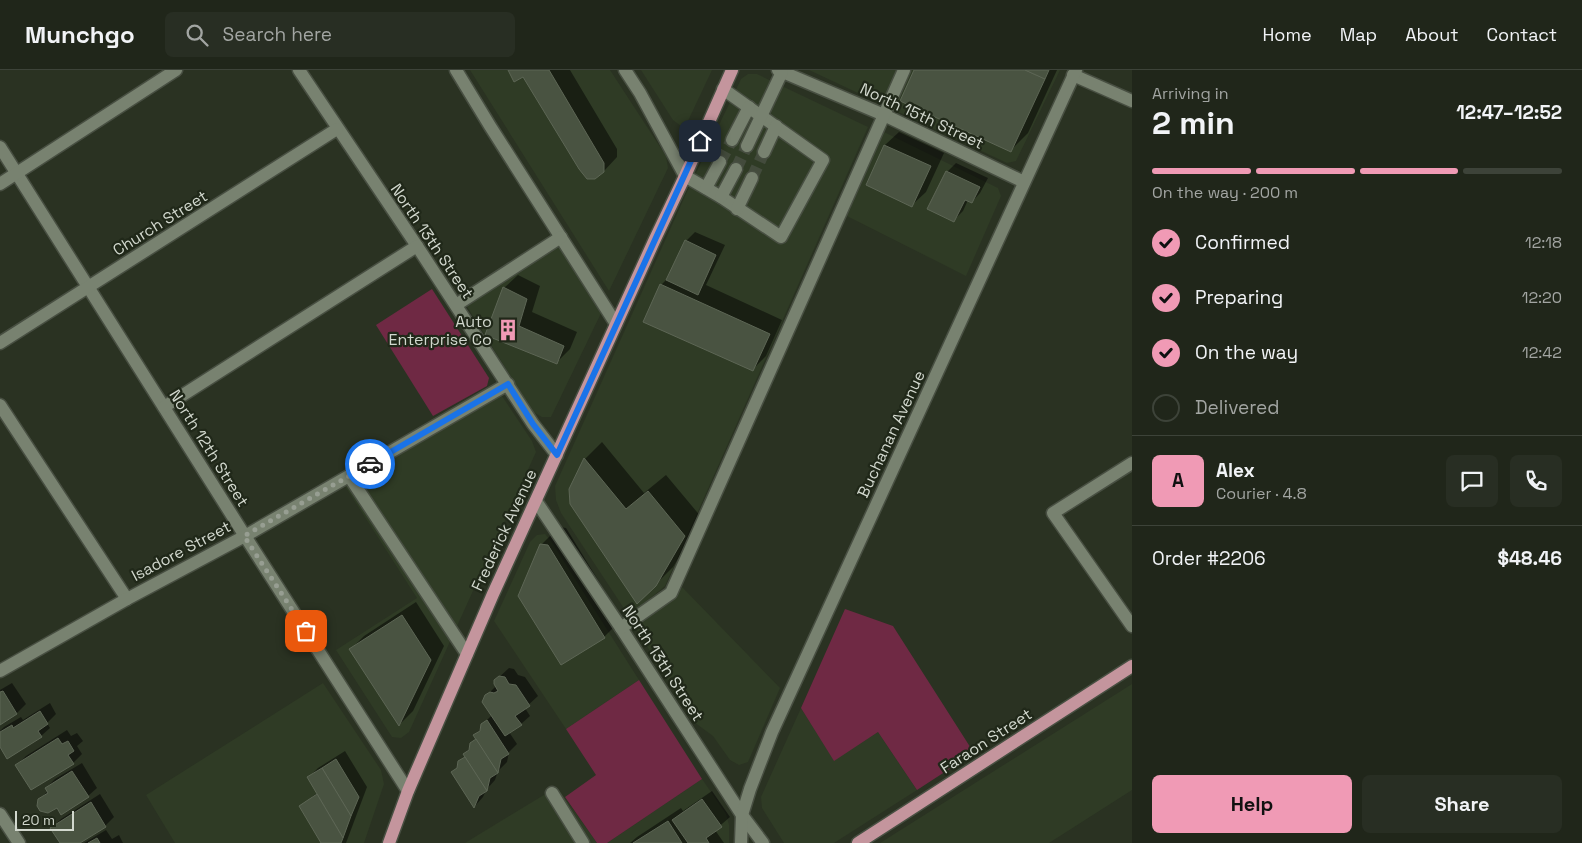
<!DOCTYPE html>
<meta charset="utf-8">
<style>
body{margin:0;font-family:"Space Grotesk",sans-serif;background:#282e23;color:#f1f3f6;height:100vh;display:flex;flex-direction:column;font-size:19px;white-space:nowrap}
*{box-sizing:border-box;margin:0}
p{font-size:16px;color:#a2a5a2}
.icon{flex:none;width:28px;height:28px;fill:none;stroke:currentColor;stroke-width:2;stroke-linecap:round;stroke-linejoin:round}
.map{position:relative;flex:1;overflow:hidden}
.side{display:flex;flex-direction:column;background:#20261a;width:450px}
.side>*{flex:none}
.scale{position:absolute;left:15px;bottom:12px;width:59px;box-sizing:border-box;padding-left:5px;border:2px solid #d2d8ce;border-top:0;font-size:14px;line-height:18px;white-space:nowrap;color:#d2d8ce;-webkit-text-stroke:4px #202819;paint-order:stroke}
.pin{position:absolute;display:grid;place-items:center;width:42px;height:42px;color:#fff;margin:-21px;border-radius:10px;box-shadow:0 2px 8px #0006}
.courier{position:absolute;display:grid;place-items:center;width:50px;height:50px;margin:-25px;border:4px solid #1a73e8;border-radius:50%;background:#fff;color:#222;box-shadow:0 1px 6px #0007}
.headline em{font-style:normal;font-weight:700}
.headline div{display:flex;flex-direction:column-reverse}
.headline{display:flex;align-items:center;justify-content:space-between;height:85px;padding:0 20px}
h1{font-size:32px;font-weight:700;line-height:38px}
.bar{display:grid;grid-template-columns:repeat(4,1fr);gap:8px 5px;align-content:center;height:60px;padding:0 20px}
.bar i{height:6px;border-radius:4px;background:#3d4339}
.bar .active{background:#f09ab5}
.bar p{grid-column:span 4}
.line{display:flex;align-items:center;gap:12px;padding:0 20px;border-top:1px solid #3d4339}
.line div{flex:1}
.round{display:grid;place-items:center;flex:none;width:52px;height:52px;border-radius:8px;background:#282e23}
ol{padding:0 20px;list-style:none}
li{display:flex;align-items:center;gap:15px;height:55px}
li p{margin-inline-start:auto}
li .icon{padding:5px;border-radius:50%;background:#f09ab5;color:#111;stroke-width:4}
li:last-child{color:#a2a5a2}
li i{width:28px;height:28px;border:2px solid #3d4339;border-radius:50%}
.primary-button{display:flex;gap:10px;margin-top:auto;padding:10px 20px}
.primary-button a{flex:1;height:58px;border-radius:8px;background:#f09ab5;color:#111;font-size:20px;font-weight:700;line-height:58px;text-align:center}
.primary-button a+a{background:#282e23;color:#f1f3f6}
header{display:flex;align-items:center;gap:30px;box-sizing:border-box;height:70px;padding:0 25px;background:#20261a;border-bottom:1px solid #3d4339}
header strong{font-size:24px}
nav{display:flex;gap:28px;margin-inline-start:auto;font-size:18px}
.search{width:350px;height:45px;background:#282e23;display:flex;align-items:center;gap:12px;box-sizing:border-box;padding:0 18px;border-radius:8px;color:#a2a5a2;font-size:19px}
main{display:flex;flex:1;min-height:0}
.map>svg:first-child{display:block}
</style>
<header>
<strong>Munchgo</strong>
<div class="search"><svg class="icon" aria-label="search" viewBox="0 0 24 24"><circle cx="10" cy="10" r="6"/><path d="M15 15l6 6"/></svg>Search here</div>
<nav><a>Home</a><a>Map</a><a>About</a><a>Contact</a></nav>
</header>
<main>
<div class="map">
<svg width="1132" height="773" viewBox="0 0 1132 773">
<rect width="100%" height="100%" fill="#2a3222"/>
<g fill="#2f3b25">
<polygon points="470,0 610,0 666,86 668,98 609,221"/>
<polygon points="641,0 712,0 687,53 681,56 673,50"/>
<polygon points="809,0 1060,0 1016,91 1007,93"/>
<polygon points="748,4 757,4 868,57 665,516 629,546 561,443 556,430 555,416 685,126 741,9"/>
<polygon points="884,62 998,118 1001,126 966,206 847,146"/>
<polygon points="560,175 603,239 551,347 542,347 533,342 466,235"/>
<polygon points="502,326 532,371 536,382 409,662 401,668 392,667 336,580 417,528 345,416"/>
<polygon points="545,464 551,471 639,610 566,659 494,551 530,472 537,465"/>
<polygon points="682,517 780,618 748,692 739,695 730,690 713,666 694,652 635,557 674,528"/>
<polygon points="323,613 381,700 384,714 364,773 175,773 146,725"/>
<polygon points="1132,614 1132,720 1049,773 880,773"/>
<polygon points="801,638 834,690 878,662 917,720 834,773 784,773 762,738 761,727"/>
<polygon points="702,709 726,744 729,755 729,773 607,773"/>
<polygon points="557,717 597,773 465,773"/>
</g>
<g fill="#6f2944">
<polygon points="432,219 489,308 487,316 433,346 376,255"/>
<polygon points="845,539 893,556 974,683 917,720 878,662 834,691 801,638"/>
<polygon points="639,610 702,709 607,773 597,773 565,727 596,705 566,659"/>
</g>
<g fill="#0007">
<polygon points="510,0 570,0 617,79 617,87 604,101 524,5"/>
<polygon points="916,0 1057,0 1028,63 1010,81"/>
<polygon points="899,62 944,83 926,122 912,135 867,114 885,75"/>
<polygon points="956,93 988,108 980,123 972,132 968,130 963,141 954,150 947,102"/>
<polygon points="695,162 725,175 706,215 782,250 766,286 752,300 661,215 668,208 686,171"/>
<polygon points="518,205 540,216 532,242 577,262 570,279 556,293 486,264 504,218"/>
<polygon points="602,372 644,423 666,405 702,448 673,497 655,515 585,389"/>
<polygon points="559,457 566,458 622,549 604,567 561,593 541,475"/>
<polygon points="416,532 444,576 413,641 400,654 351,579 364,566"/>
<polygon points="509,598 514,599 518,605 525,607 538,626 525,638 530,646 521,654 509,662 517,674 509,682 507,692 498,701 495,710 486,720 483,727 475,736 459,696 460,692 466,686 464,684 470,678 471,674 477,668 475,665 481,659 482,655 492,645 486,626 496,616 496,610"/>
<polygon points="12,613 26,634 17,643 0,654 0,620"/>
<polygon points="50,633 56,644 47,653 50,658 41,666 0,675 0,661 4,657 21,647 23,650"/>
<polygon points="67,660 71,666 77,663 83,671 77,676 82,684 73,693 17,695 26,686"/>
<polygon points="345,681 367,717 346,773 323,773 301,736 318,722 309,707 318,698"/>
<polygon points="82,693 97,718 88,726 58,736 40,729 48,721 46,718 55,709"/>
<polygon points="712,721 730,747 715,760 724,773 630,773 637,767 681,738 683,741"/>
<polygon points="100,724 114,747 105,756 78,773 62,773 52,758 61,749"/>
<polygon points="106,760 112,769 119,765 123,773 84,773"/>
</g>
<g fill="#495341" stroke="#5d6655">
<polygon points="508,0 549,0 604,93 604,102 595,109 587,109 579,99 523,7 514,12"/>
<polygon points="914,0 1025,0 1045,9 1011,82 900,31"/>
<polygon points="1025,0 1049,0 1045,9"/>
<polygon points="884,75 931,96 912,137 866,115"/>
<polygon points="946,101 980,117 972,133 965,130 954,152 927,139"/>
<polygon points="685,170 716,185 698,225 666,210"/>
<polygon points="660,214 770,264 753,301 643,252"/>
<polygon points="503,217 527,229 519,256 564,276 557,294 485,265"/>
<polygon points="584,388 626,439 648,421 685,466 656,516 637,534 570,434 569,419"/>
<polygon points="540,474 548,475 605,568 561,595 518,526"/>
<polygon points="402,545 431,590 399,656 349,579"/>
<polygon points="499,606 505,607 509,614 516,615 530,636 515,646 522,655 505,666 482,632 485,625 490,622 494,623 498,621 494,614 494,610"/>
<polygon points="3,621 17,644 0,655 0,622"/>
<polygon points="40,641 48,654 38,661 42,667 7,689 0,677 0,662 12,655 13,658"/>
<polygon points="487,650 509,684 501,689 498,703 473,665 480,661 481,654"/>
<polygon points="58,668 62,674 68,671 74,681 68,685 74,694 31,720 15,695"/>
<polygon points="476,669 498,703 490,708 487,721 463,684 469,680 470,673"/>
<polygon points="465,687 487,721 479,726 474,738 451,702 457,698 458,691"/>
<polygon points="336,689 359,727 351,746 322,698"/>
<polygon points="322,698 351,746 343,768 307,707"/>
<polygon points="72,701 89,727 61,745 57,738 48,743 40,741 37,736 38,729 48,723 45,718"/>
<polygon points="317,724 343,768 341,773 321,773 299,736"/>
<polygon points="702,729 722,757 706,768 709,773 688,773 672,750"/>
<polygon points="91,732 106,757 80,773 60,773 50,758"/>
<polygon points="668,751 682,773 633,773"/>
<polygon points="97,768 100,773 88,773"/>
</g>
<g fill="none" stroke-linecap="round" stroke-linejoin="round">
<g stroke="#434b3c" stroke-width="12" stroke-dasharray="12 6" stroke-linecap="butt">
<polyline points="720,92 732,70"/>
<polyline points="736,99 747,76"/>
<polyline points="752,108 764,82"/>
</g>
<g stroke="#484f42" stroke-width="15">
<g id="minor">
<polyline points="299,0 417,176 533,354 557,385"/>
<polyline points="456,0 490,56 616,254"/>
<polyline points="625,0 640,23 685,106 721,127 781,167 823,90 723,19"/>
<polyline points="778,0 884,45 1024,112"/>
<polyline points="1073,5 1132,31"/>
<polyline points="732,70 749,37"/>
<polyline points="747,76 782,2"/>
<polyline points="0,77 245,466 408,721"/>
<polyline points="764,82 776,56"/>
<polyline points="0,114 176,0"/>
<polyline points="706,118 720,92"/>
<polyline points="721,127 736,99"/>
<polyline points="737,139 752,108"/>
<polyline points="456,235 561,167"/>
<polyline points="0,273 337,59"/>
<polyline points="0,335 127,529"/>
<polyline points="164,337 417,176"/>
<polyline points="1132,393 1053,443 1132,556"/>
<polyline points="349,406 467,584"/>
<polyline points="536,431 621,558 742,745 763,773"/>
<polyline points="621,558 671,523 904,0"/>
<polyline points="0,601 127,529 245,466 508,314"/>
<polyline points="552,723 583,773"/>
<polyline points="0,744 19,773"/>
<polyline points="741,773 742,745 750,719 772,662 1076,0"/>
</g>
</g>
<g stroke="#484f42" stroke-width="15">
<g id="major">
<polyline points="389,773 408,721 493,524 655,169 685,106 732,0"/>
<polyline points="858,773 1132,596"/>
</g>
</g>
<use href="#minor" stroke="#788270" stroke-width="12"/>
<use href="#major" stroke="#c4959d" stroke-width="12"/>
</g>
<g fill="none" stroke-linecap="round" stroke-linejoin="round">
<polyline stroke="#979e92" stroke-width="5" stroke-dasharray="0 9" points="306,561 244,466 370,394"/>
<polyline stroke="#1a73e8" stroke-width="6" points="370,394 508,314 533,354 557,385 700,71"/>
</g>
<defs>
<g id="building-bare" transform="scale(1.725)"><path d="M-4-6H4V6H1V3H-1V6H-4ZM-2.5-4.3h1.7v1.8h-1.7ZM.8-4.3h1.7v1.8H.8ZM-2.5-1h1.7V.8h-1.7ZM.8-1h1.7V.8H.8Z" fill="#f09ab5" stroke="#202819" stroke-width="2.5" paint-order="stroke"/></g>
</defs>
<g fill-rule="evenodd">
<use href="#building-bare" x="508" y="260"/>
</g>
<g text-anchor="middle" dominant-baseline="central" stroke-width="4.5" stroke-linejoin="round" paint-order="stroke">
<g font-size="16" fill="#d2d8ce" stroke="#202819">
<text transform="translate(922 46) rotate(25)">North 15th Street</text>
<text transform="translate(160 153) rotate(-32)">Church Street</text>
<text transform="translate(432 171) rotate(56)">North 13th Street</text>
<text transform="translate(891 364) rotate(-65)">Buchanan Avenue</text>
<text transform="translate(209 378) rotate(58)">North 12th Street</text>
<text transform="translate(504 460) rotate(-65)">Frederick Avenue</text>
<text transform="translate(181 481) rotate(-28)">Isadore Street</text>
<text transform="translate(663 593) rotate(57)">North 13th Street</text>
<text transform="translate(986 671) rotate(-33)">Faraon Street</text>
</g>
<g font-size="16" fill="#d2d8ce" stroke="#202819" text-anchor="end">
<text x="492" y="251">Auto<tspan x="492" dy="18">Enterprise Co</tspan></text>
</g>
</g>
</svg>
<div class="scale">20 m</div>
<div class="pin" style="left:306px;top:561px;background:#ea580c"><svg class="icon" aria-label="bag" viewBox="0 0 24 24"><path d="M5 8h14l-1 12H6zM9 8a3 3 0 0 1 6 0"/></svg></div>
<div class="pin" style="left:700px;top:71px;background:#1f2937"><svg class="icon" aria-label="home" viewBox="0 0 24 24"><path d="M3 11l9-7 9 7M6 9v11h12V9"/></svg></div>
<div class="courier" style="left:370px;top:394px"><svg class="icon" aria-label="car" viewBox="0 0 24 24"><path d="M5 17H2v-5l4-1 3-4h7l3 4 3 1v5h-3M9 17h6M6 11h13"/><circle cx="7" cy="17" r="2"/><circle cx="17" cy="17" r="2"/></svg></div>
</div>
<section class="side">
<div class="headline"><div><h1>2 min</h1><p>Arriving in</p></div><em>12:47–12:52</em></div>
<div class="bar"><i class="active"></i><i class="active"></i><i class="active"></i><i></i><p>On the way · 200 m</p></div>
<ol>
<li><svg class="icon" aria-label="check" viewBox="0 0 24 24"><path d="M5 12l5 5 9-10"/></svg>Confirmed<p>12:18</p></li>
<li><svg class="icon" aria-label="check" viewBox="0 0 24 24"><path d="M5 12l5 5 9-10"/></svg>Preparing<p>12:20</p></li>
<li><svg class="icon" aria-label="check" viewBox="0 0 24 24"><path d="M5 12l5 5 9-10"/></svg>On the way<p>12:42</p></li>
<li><i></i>Delivered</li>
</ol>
<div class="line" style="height:90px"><b class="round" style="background:#f09ab5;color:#111">A</b><div><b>Alex</b><p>Courier · 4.8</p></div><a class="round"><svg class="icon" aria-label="chat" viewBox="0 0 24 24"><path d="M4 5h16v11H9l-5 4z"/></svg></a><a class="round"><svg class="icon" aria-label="phone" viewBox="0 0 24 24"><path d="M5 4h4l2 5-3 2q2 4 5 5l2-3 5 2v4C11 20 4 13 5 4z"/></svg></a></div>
<div class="line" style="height:65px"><div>Order #2206</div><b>$48.46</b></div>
<div class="primary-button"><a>Help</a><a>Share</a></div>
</section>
</main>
